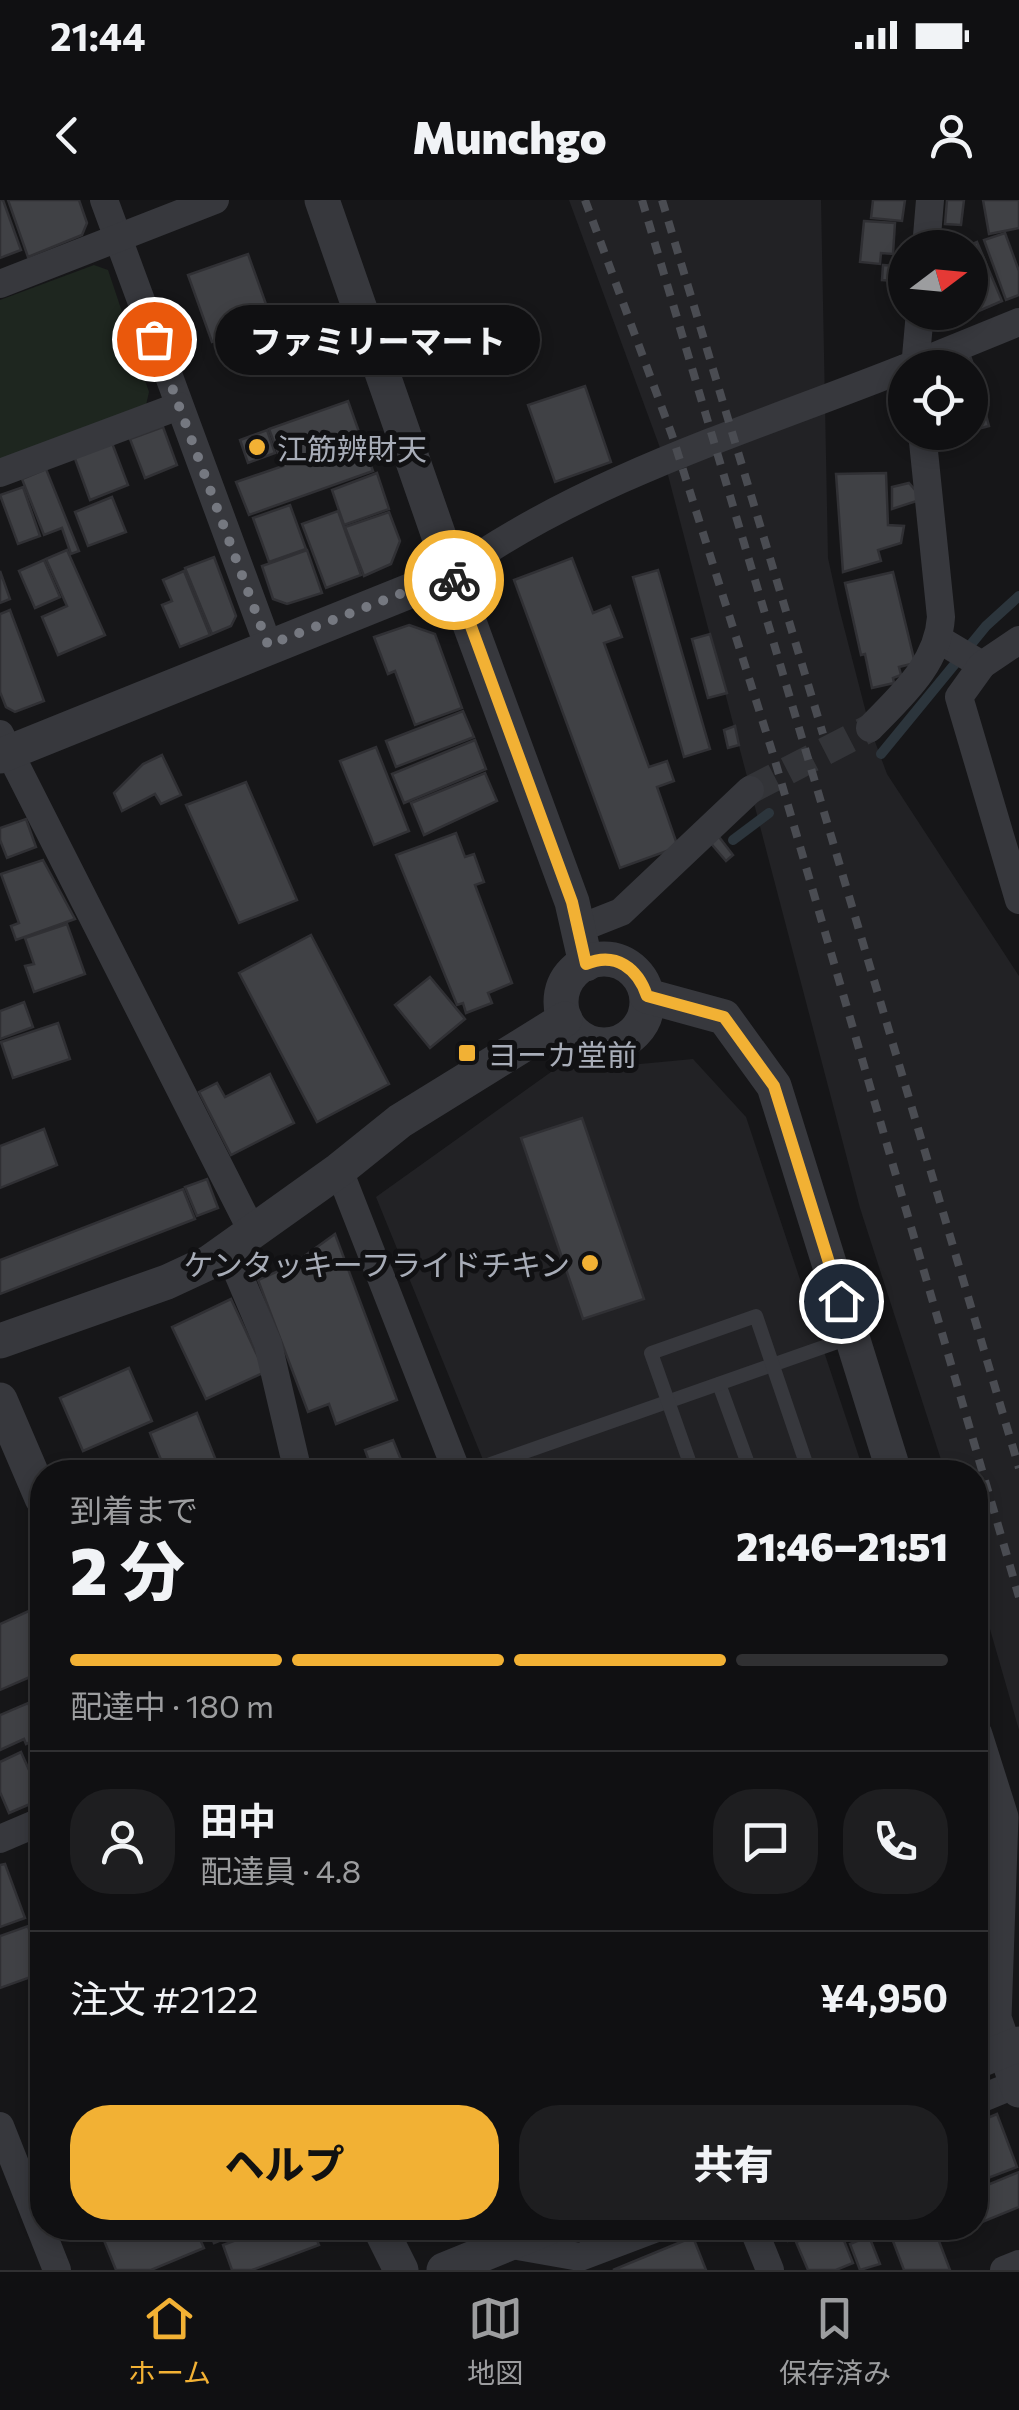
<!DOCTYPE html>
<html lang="ja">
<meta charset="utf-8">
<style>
body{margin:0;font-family:Commissioner,"Noto Sans JP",sans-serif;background:#1e1e20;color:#f1f3f6;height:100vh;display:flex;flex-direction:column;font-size:38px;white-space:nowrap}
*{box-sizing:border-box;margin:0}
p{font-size:32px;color:#9c9d9f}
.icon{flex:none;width:55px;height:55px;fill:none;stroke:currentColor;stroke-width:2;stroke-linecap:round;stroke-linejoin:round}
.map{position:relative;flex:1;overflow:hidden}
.details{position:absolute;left:30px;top:1260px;width:958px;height:780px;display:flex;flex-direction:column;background:#101012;border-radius:40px;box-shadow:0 5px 15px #0003,0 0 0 2px #303032}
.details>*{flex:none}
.needle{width:65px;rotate:74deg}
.tools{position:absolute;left:888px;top:30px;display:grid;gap:20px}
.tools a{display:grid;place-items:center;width:100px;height:100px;border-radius:50%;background:#101012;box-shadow:0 5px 15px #0003,0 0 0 2px #303032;font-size:50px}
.pin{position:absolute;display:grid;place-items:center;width:85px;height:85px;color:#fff;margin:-42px;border:5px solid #fff;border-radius:50%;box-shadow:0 2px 10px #0007}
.courier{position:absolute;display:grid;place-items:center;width:100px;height:100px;margin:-50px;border:8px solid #f2b134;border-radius:50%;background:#fff;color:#222;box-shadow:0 2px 12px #0007}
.bubble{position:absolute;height:70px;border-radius:35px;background:#101012;box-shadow:0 5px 15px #0003,0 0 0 2px #303032;font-size:32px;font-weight:800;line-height:70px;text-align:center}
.summary em{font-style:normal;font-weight:800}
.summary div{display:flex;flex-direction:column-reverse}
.summary{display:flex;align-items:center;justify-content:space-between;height:170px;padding:0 40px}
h1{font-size:65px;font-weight:800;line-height:75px}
.bar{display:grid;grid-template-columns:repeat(4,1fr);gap:15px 10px;align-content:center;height:120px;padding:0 40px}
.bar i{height:12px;border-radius:8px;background:#303032}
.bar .current{background:#f2b134}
.bar p{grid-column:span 4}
.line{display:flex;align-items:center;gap:25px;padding:0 40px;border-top:2px solid #303032}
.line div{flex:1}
.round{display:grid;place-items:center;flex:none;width:105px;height:105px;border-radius:40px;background:#1e1e20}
.action{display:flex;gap:20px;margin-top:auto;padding:20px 40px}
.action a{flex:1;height:115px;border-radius:40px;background:#f2b134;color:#111;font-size:40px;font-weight:800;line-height:115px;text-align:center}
.action a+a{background:#1e1e20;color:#f1f3f6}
.status{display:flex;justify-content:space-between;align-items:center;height:70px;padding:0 50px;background:#101012;direction:ltr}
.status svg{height:28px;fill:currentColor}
header{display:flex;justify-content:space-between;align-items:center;height:130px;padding:0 40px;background:#101012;font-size:45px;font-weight:800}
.tab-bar{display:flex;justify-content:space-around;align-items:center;height:140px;border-top:2px solid #303032;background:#101012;font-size:28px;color:#9c9d9f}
.tab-bar a{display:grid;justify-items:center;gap:5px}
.tab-bar .current{color:#f2b134}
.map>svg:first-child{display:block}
</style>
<div class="status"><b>21:44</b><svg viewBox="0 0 49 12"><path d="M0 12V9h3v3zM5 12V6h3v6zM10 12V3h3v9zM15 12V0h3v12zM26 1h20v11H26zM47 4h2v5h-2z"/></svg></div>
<header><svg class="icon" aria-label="back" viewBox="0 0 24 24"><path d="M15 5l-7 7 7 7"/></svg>Munchgo<svg class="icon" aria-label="person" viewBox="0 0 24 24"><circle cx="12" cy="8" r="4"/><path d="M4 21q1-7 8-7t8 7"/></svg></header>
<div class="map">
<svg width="1019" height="2070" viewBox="0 0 1019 2070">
<rect width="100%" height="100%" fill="#161618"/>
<g fill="#222225">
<polygon points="569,0 821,0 828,358 839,408 870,528 887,574 1019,776 1019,1530 975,1377 975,1272 945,1272 860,1008 663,256"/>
<polygon points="693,859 746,917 864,1272 488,1272 376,997 565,862 598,868"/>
</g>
<polygon fill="#1e261f" points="94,65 108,70 149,192 146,205 0,261 0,100"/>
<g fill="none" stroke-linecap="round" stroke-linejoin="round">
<g stroke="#2c353c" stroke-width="10">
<polyline points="881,554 986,426 1019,396"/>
<polyline points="733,640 769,613"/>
</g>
</g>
<g fill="#404145" stroke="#303034" stroke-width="2.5">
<polygon points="0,0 3,0 21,50 0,58"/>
<polygon points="8,0 79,0 87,23 82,35 28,57"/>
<polygon points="873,0 905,0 902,21 871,18"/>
<polygon points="947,0 964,0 961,25 945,24"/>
<polygon points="983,0 1019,0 1019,28 989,34"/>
<polygon points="864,21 895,23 893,54 881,53 880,64 860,62"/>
<polygon points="1005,33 1019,71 1019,95 1006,100 984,40"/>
<polygon points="977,42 1002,101 946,125 941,112 970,112 970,48 964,48"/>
<polygon points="248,54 272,121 212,142 188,75"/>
<polygon points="883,65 895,66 894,81 882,80"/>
<polygon points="967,148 988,205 970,211 970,168 936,168"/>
<polygon points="585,186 611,262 555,282 528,205"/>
<polygon points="348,201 373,271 249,315 236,282 283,266 269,229"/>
<polygon points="985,211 989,226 970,231 970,216"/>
<polygon points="163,227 177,265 145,278 130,239"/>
<polygon points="267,230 275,253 248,263 240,240"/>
<polygon points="938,232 969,232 970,234 945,246"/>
<polygon points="112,243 128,285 90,300 74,256"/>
<polygon points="46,269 79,351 71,354 62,328 44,335 22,279"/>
<polygon points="377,273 389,309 344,325 332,290"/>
<polygon points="886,273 888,325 904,326 901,343 878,350 881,361 843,372 836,274"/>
<polygon points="909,283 923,299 892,309 892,287"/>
<polygon points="23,287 40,336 18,344 0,295"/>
<polygon points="112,297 126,332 88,346 75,312"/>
<polygon points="290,305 306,349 269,362 253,318"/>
<polygon points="338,311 361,375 326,388 302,324"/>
<polygon points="389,312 400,341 391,364 364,376 345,327"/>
<polygon points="67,350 105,435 58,455 42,417 67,406 46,359"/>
<polygon points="307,350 322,393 287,404 273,399 262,366"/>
<polygon points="214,357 236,416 231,426 212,434 185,368"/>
<polygon points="572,358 593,413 610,406 622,437 604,443 649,567 667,561 674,581 657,587 678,647 620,668 514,380"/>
<polygon points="44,360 60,397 35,408 19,371"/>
<polygon points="658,370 710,549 684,557 633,377"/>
<polygon points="0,371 10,399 0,403"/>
<polygon points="184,371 210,435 180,447 162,405 172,401 163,380"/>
<polygon points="893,372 915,463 899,467 901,475 893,478 894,483 872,488 865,454 861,455 845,383"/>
<polygon points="10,410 44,501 15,512 6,507 0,492 0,414"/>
<polygon points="409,425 435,434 462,508 415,525 395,471 388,474 374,437"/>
<polygon points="710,434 727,493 708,498 692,439"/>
<polygon points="463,511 474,537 396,567 386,541"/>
<polygon points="735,526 739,545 728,548 724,530"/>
<polygon points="475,540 486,569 404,603 392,574"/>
<polygon points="376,547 409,631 374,645 340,561"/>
<polygon points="162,555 181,595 161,604 155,594 122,611 114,593 143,564"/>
<polygon points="485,573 497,601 424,635 411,603"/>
<polygon points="246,582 297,700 239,723 186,605"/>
<polygon points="26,619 36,647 7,658 0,640 0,628"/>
<polygon points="456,633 465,657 474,654 484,682 475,685 512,783 488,793 492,803 466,813 463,803 457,805 396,655"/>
<polygon points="716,633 733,655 726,661 708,640"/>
<polygon points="43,660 75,719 16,740 11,726 19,723 1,674"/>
<polygon points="67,724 85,774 34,792 25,766 34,764 25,738"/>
<polygon points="311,735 389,884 317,922 239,773"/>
<polygon points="430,777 465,819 430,848 395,805"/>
<polygon points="24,802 33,827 0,839 0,811"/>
<polygon points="58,823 70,859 13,878 1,842"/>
<polygon points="270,874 294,923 231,955 199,892 217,883 225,897"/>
<polygon points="582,918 644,1099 583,1119 521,938"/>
<polygon points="44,929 57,965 0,988 0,946"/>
<polygon points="207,979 218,1008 197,1016 185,987"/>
<polygon points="183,989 195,1019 0,1094 0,1060"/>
<polygon points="335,1034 397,1200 336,1224 329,1204 308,1212 258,1080 292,1065"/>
<polygon points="231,1099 265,1172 206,1199 172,1127"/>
<polygon points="129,1168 152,1221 83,1251 60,1198"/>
<polygon points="197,1213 219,1268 208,1272 166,1272 150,1233"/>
<polygon points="393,1240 406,1272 373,1272 365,1250"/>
<polygon points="42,1405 42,1479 33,1484 30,1477 0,1490 0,1424"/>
<polygon points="28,1503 31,1509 42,1503 42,1556 35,1540 26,1544 24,1539 0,1550 0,1515"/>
<polygon points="21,1552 42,1599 9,1613 0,1592 0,1562"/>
<polygon points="42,1654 42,1690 30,1659"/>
<polygon points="5,1664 25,1718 0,1727 0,1665"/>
<polygon points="28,1726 42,1773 0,1788 0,1736"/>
<polygon points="997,1914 1017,1967 975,1983 975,1923"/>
<polygon points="1019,1972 1019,2007 975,2025 975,1990"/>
<polygon points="99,2028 195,2028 204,2048 151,2070 116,2070"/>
<polygon points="208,2028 251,2028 214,2043"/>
<polygon points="268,2028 312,2028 319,2045 252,2070 232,2070 223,2045"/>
<polygon points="783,2028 824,2028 788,2041"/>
<polygon points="833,2028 839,2028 853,2063 836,2070 808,2070 796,2042"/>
<polygon points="888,2028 934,2028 950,2070 904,2070"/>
<polygon points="869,2036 880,2064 860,2070 850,2044"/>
<polygon points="693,2037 706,2070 613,2070"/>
</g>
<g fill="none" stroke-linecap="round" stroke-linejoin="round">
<polyline stroke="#333438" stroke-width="28" stroke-dasharray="28 14" stroke-linecap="butt" points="750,590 870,528"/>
<g stroke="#37383d" stroke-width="14">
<polyline points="719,1184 751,1272"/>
<polyline points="468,1272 849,1138"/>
<polyline points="693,1272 651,1153 756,1116 809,1272"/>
</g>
<g stroke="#37383d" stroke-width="28">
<polyline points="104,0 268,445"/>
<polyline points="926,48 930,0"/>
<polyline points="0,84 215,0"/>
<polyline points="906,168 1019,122"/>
<polyline points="915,168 920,112"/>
<polyline points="0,273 179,206"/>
<path d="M452,374C588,277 752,229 905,168"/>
<polyline points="940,440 982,465"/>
<polyline points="1019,440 982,465 959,497 1019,700"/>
<path d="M870,528C902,495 938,464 941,417L922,232"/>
<polyline points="0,534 253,1033"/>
<polyline points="578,729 621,712 750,590"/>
<polyline points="339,970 457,1272"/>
<polyline points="228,1050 268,1144 298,1272"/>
<polyline points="0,1639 42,1621"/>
<polyline points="975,1901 1019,1883"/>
<polyline points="0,1926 57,2070"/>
<polyline points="753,2028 770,2070"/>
<polyline points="506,2044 580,2057 657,2028"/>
<polyline points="1004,2070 1019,2064"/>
</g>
<g stroke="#37383d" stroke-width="35">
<polyline points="322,0 465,411 572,702 586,764"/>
<polyline points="0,556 452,374"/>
<circle cx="604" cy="802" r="43"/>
<polyline points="647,796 724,817 774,886 894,1272"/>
<polyline points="0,1141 167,1082 210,1062 339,970 400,921 565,819"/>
<polyline points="0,1200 42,1298"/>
<polyline points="975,1535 1001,1617 994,1818 1019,1890"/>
<polyline points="380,2028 401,2070"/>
<polyline points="444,2070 547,2028"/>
</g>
<g stroke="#4a4c52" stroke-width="8" stroke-dasharray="12 10" stroke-linecap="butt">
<polyline points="585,0 672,235 773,554 1019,1397"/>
<polyline points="642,0 1019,1268"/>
<polyline points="662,0 823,534"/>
</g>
<polyline stroke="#37383d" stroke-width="35" points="975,1862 1019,1844"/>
</g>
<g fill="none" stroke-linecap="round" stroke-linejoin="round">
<polyline stroke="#757880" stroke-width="10" stroke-dasharray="0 18" points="154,139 268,445 452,374 454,380"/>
<path stroke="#f2b134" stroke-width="12" d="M454,380L572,702L586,764C616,751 638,769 647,796L724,817L774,886L841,1101"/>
</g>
<g fill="#f2b134" stroke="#111113" stroke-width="4">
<circle cx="257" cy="247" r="10"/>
<rect x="457" y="843" width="20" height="20" rx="5"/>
<circle cx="590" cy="1063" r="10"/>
</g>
<g text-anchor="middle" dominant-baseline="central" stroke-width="10" stroke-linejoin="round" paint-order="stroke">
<g font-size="30" fill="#a8adb8" stroke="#111113" text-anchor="start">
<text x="277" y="247">江筋辨財天</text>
<text x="487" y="853">ヨーカ堂前</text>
<text x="570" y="1063" text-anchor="end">ケンタッキーフライドチキン</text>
</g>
</g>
</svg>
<div class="tools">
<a><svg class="needle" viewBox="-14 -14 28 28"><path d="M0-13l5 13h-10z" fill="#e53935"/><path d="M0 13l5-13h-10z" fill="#9c9d9f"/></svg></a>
<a><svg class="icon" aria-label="locate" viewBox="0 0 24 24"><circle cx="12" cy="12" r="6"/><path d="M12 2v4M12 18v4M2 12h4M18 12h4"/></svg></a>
</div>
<div class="pin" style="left:154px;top:139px;background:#ea580c"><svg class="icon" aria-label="bag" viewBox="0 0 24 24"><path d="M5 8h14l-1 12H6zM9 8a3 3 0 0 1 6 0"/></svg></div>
<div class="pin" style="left:841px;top:1101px;background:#1f2937"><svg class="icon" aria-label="home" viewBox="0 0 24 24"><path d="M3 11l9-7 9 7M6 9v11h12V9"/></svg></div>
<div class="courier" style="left:454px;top:380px"><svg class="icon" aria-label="bike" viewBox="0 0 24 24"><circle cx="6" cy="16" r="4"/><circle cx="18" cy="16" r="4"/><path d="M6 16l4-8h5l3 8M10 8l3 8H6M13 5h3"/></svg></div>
<div class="bubble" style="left:215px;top:105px;width:325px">ファミリーマート</div>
<section class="details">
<div class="summary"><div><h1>2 分</h1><p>到着まで</p></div><em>21:46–21:51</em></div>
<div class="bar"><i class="current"></i><i class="current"></i><i class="current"></i><i></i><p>配達中 · 180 m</p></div>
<div class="line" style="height:180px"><a class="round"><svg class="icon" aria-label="person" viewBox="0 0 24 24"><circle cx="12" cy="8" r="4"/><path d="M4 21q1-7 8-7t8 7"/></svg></a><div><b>田中</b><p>配達員 · 4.8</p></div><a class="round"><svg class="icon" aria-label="chat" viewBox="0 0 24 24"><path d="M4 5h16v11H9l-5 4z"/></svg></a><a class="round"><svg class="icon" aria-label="phone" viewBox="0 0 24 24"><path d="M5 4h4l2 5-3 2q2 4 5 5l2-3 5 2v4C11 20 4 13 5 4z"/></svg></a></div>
<div class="line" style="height:130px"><div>注文 #2122</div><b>¥4,950</b></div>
<div class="action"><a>ヘルプ</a><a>共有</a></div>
</section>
</div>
<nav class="tab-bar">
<a class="current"><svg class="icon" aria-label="home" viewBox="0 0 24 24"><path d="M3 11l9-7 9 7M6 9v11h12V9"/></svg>ホーム</a>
<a><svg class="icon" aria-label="map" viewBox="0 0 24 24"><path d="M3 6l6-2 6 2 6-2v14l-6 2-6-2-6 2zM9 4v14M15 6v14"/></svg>地図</a>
<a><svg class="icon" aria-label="saved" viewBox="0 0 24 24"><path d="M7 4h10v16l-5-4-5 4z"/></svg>保存済み</a>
</nav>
